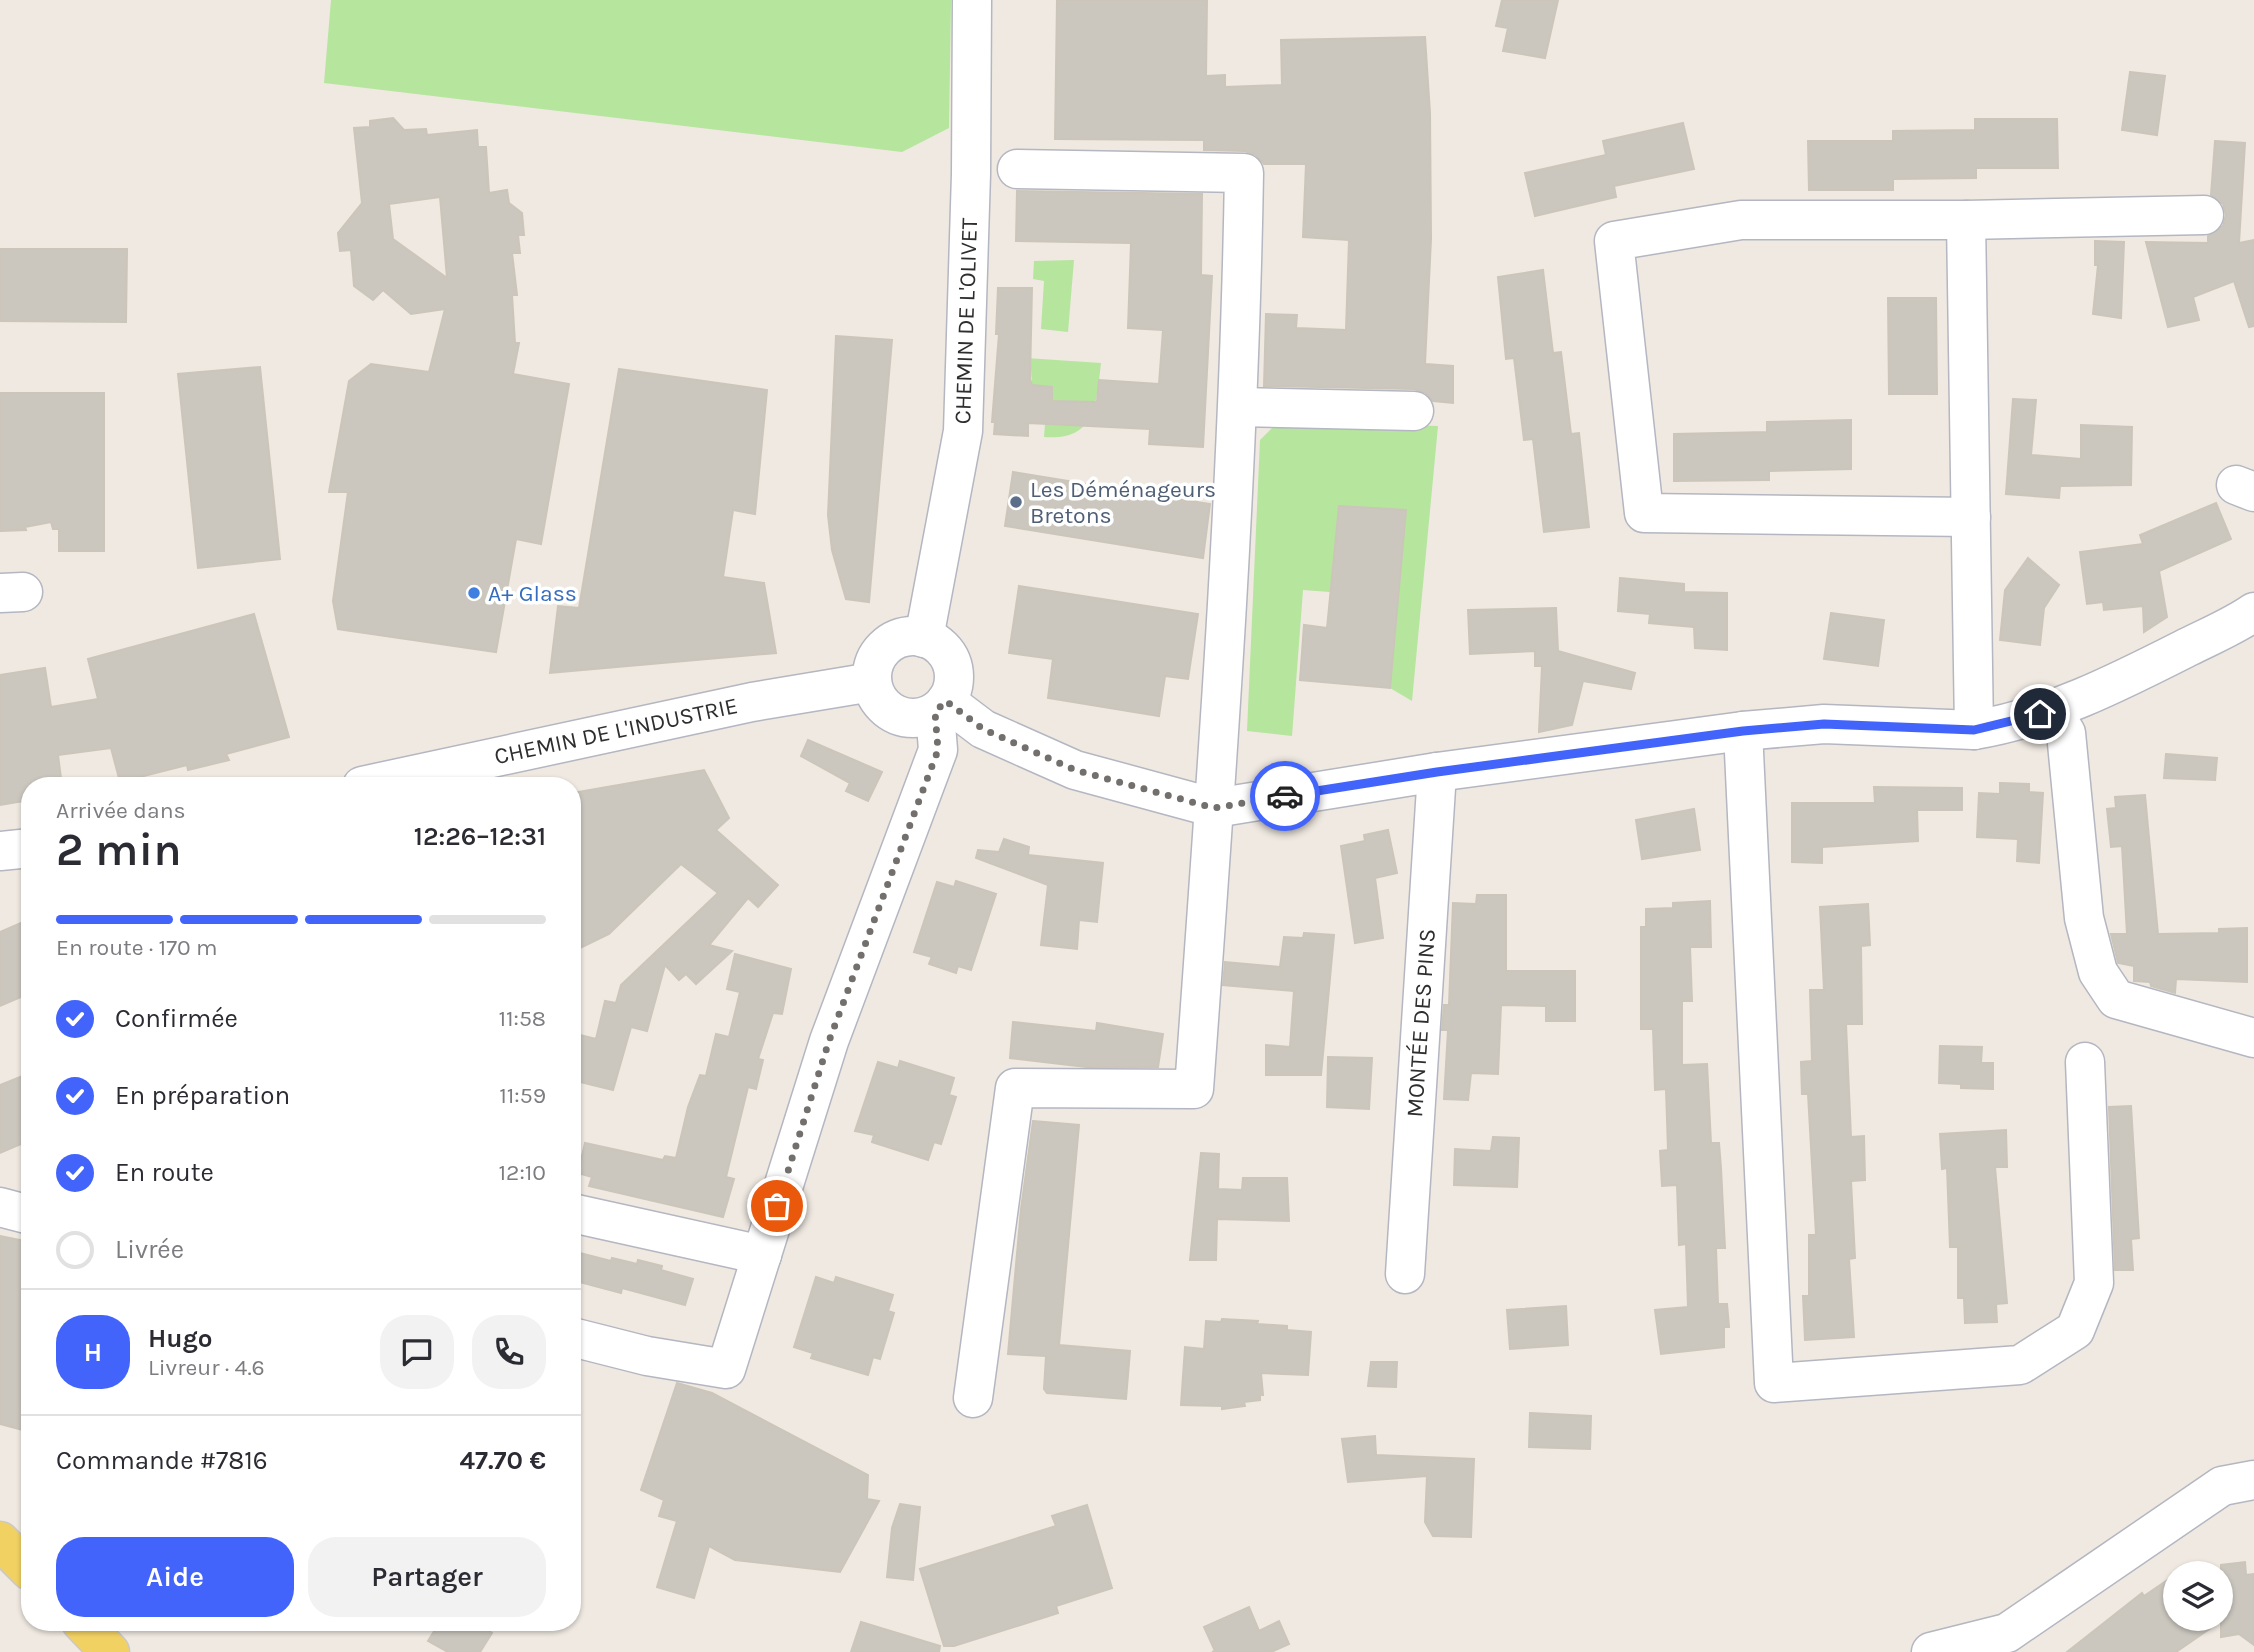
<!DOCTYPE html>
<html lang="fr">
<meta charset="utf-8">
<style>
body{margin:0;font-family:Karla,sans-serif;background:#f2f2f3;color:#2b2b33;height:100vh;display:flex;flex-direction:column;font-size:26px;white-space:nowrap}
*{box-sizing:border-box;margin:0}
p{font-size:23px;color:#7c7c81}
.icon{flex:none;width:38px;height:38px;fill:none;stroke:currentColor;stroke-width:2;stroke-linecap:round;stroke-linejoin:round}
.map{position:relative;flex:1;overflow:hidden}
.sheet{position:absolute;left:21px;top:777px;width:560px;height:854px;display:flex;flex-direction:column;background:#fff;border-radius:28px;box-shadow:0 2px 5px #0004}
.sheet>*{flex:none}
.tools{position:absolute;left:2163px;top:1561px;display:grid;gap:14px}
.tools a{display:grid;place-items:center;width:70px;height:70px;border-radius:50%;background:#fff;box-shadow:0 2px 5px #0004;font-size:35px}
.pin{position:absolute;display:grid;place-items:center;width:60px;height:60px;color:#fff;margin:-30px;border:4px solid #fff;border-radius:50%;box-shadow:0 2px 7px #0007}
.courier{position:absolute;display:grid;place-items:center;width:70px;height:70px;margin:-35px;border:5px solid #4264fb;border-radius:50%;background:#fff;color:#222;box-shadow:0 2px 9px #0007}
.overview em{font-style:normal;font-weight:600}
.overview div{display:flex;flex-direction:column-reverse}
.overview{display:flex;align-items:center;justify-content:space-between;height:119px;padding:0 35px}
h1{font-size:46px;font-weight:600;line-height:52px}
.bar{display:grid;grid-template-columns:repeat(4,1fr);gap:10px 7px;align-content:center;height:84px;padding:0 35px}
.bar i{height:9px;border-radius:5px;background:#e1e1e2}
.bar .active{background:#4264fb}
.bar p{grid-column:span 4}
.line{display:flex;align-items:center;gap:18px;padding:0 35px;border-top:2px solid #e1e1e2}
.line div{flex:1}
.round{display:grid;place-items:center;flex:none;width:74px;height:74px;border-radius:28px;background:#f2f2f3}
ol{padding:0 35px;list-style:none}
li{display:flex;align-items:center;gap:21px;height:77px}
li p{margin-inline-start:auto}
li .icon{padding:7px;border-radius:50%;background:#4264fb;color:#fff;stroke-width:4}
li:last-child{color:#7c7c81}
li i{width:38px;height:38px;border:4px solid #e1e1e2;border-radius:50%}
.action{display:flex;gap:14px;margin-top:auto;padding:14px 35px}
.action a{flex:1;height:80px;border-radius:28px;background:#4264fb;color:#fff;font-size:28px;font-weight:600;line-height:80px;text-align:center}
.action a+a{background:#f2f2f3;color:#2b2b33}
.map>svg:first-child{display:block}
</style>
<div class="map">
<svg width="2254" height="1652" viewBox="0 0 2254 1652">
<rect width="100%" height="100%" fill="#efe9e1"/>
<g fill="#b6e59e">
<polygon points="331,0 951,0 949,128 902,152 324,83"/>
<polygon points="1074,260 1068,332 1041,329 1044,281 1033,279 1034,261"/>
<path d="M1026,358L1101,363C1096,405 1096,441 1044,437L1045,424H1050L1052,388L1032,385L1031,370L1023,369Z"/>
<polygon points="1279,421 1438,426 1412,701 1390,688 1406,510 1339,506 1330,592 1303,590 1292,736 1247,731 1260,440"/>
</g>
<g fill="#cbc7bf" stroke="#cbc5ba" stroke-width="2" fill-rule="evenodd">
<polygon points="1057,0 1207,0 1206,76 1225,75 1225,87 1282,85 1281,40 1425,37 1430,113 1431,239 1425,364 1453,366 1453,403 1433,401 1426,393 1414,389 1264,386 1266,314 1297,315 1296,328 1346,330 1349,240 1303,237 1306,164 1264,164 1256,155 1245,151 1204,150 1204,140 1055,139"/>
<polygon points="1502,0 1558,0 1545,58 1503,51 1508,28 1496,26"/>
<polygon points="2130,72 2165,76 2157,135 2122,130"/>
<path d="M393,118L404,130L426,129L427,135L477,130L478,147H486L489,193L507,190L509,203L522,213L524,235H518L520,253H512L517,295H512L515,343H519L513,374L569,384L541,544L516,539L496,652L338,629L333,601L348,492H329L349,381L371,364L429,372L445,309L411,314L383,290L373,300L354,286L351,250L340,251L338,233L362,203L354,128L370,127V121ZM440,197L447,278L393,239L389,204Z"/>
<polygon points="1975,119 2057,119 2058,168 1976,168 1976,178 1893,179 1893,190 1809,190 1808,141 1893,141 1893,131 1975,130"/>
<polygon points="1683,123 1694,169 1614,186 1616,197 1535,216 1525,173 1606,155 1603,141"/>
<polygon points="2215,141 2245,143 2239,243 2254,240 2254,326 2249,327 2234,281 2193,297 2199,320 2168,327 2146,242 2208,243 2208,236 2223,226 2226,215 2223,204 2211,195"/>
<polygon points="1017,191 1202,194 1201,275 1212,276 1203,447 1149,444 1150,429 1028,423 1028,436 994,434 995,422 992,422 999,334 996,334 998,288 1032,288 1030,379 1032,385 1052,387 1052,401 1097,402 1099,380 1159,384 1163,330 1128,328 1131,243 1016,241"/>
<polygon points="2095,241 2124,242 2121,318 2093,314 2098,265 2095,265"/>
<polygon points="0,249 127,249 126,322 0,321"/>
<polygon points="1543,270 1553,353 1561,352 1571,434 1579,433 1589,527 1544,532 1533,439 1524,440 1514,358 1506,359 1498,277"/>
<polygon points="1888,298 1936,298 1937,394 1889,394"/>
<polygon points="836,336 892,340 869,602 846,599 832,550 828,515"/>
<polygon points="260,367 280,559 198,568 178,374"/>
<polygon points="619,369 767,390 755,514 733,510 723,577 764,583 776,653 550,673 558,606 579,608"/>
<polygon points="0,393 104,393 104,551 59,551 59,529 53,529 51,522 25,527 26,530 0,531"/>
<polygon points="2013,399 2036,400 2031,455 2081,459 2081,425 2132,427 2131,485 2060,486 2059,498 2006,494"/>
<polygon points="1851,420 1851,469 1769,471 1769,480 1674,481 1674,434 1767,432 1767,422"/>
<polygon points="1013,472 1210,504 1203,558 1005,526"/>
<polygon points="2216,503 2231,539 2159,571 2167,617 2144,632 2143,606 2104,610 2103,602 2087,604 2080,552 2143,544 2140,535"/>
<polygon points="1339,506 1406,510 1390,688 1300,680 1304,625 1327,628"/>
<polygon points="2028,558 2059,585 2044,608 2040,645 2000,640 2005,590"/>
<polygon points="1620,578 1684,584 1684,592 1727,593 1727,650 1695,648 1694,627 1649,623 1650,614 1618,611"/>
<polygon points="1019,586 1198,614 1188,679 1165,676 1159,716 1048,698 1053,659 1009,653"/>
<polygon points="1556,608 1558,651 1635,673 1631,689 1583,681 1572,725 1539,732 1542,666 1535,666 1535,651 1470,654 1468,610"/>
<polygon points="1831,613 1884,620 1878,666 1824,659"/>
<polygon points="254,614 289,737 226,754 229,760 188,770 187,765 120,782 111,748 58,755 62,786 30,786 30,800 0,805 0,675 45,668 51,707 98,699 88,659"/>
<polygon points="808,740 882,772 868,801 846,791 850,783 801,756"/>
<polygon points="2166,754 2217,758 2215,780 2164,778"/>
<polygon points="704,770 729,818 716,830 778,885 758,907 748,898 709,945 732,951 696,984 686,974 679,980 665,965 647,1031 631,1027 613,1090 572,1080 572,1033 596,1039 605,1001 616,1003 621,985 718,893 681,864 609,934 572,952 572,793"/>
<polygon points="2000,783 2029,784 2029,792 2043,793 2039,863 2017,861 2018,839 1977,837 1979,793 2000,794"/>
<polygon points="1874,787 1962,788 1962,810 1917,810 1918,841 1822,847 1822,863 1792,862 1792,803 1875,803"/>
<polygon points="2145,795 2158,934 2219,933 2219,929 2247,928 2247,982 2176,979 2175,993 2151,986 2150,982 2134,981 2134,966 2118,963 2111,934 2127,934 2122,846 2111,847 2107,809 2116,808 2115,797"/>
<polygon points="1694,809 1700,850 1642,859 1636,820"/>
<polygon points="1388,830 1397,873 1375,878 1383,938 1355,943 1341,846 1365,841 1364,835"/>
<polygon points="1004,839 1029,847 1028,855 1103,863 1097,922 1079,920 1077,949 1041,945 1048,885 976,858 978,850 999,852"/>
<polygon points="956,881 996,894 971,970 958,966 956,973 929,964 932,957 914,952 937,882 954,887"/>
<polygon points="1477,895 1506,895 1506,971 1575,971 1575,1021 1546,1021 1546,1006 1501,1005 1498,1074 1471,1073 1468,1100 1444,1099 1448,1030 1442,1030 1444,1005 1449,1005 1453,903 1476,904"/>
<polygon points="1710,901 1711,947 1690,947 1692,1001 1682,1001 1682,1065 1707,1064 1711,1143 1719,1143 1721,1168 1725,1248 1716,1248 1718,1304 1727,1304 1729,1327 1724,1327 1724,1347 1661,1354 1655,1310 1688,1307 1686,1244 1679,1245 1677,1185 1662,1186 1660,1151 1668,1150 1666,1089 1655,1090 1653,1029 1641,1029 1641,927 1646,927 1646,909 1673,908 1673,903"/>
<polygon points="1868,904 1870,945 1861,946 1862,1024 1846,1024 1851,1137 1864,1136 1865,1180 1851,1181 1855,1258 1849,1259 1854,1337 1805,1340 1803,1296 1809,1296 1809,1235 1816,1235 1808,1094 1802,1094 1801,1062 1812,1061 1810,990 1824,990 1820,907"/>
<polygon points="30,919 30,993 0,1006 0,932"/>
<polygon points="1304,933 1334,935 1321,1075 1266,1075 1266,1045 1290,1047 1294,991 1223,985 1225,962 1280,967 1284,937 1303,938"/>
<polygon points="735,954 791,969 782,1014 773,1013 758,1059 763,1060 756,1089 748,1087 726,1177 734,1179 723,1217 589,1186 592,1177 578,1173 585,1143 663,1160 665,1156 676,1158 688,1107 700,1075 706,1076 716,1034 729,1037 740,992 727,989"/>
<polygon points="1013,1022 1096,1031 1097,1023 1163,1034 1158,1067 1086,1067 1010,1058"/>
<polygon points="1940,1046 1982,1047 1981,1063 1993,1063 1993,1089 1961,1088 1961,1084 1939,1083"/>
<polygon points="1328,1057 1372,1058 1369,1109 1327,1107"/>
<polygon points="900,1061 954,1078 949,1095 956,1097 941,1144 934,1142 928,1160 872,1142 874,1135 855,1131 878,1062 898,1068"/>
<polygon points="30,1073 30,1140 0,1153 0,1085"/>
<polygon points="2131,1106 2139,1238 2131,1239 2133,1270 2115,1270 2109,1107"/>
<polygon points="1033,1121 1079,1125 1059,1345 1130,1351 1126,1399 1047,1393 1044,1389 1046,1356 1008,1354 1021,1209"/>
<polygon points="2006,1130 2007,1167 1995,1167 2007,1303 1996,1304 1997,1322 1965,1323 1964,1298 1958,1298 1958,1247 1950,1247 1947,1168 1942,1169 1940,1134"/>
<polygon points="1493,1137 1519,1138 1517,1187 1454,1185 1455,1149 1491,1151"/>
<polygon points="1201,1153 1219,1154 1218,1189 1242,1190 1243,1178 1287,1178 1289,1221 1217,1219 1216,1260 1190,1260"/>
<polygon points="0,1236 30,1242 30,1432 0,1424"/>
<polygon points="572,1251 611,1261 612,1258 637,1264 638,1260 662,1266 661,1270 693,1279 685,1305 622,1288 621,1293 572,1280"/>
<polygon points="816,1277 834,1283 836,1277 893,1295 888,1311 894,1313 880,1359 873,1357 868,1375 811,1358 813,1353 794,1347"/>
<polygon points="1566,1306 1568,1345 1510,1349 1507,1310"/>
<polygon points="1222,1319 1258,1321 1257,1324 1287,1326 1287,1330 1311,1332 1308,1375 1261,1373 1263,1395 1260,1395 1260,1400 1244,1402 1245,1406 1222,1409 1222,1406 1181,1405 1185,1347 1204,1349 1206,1321 1221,1322"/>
<polygon points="1371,1362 1397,1362 1396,1387 1368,1386"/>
<polygon points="677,1383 712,1393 868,1475 867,1499 879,1501 840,1572 735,1560 709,1546 694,1598 657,1587 677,1521 659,1516 664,1500 641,1490"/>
<polygon points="1530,1413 1591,1416 1590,1449 1529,1447"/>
<polygon points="1375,1436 1376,1455 1474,1459 1471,1537 1433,1536 1425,1522 1427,1476 1348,1482 1342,1439"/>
<polygon points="900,1504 920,1507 913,1580 887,1577 892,1528"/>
<polygon points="1087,1505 1112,1588 1056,1606 1058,1613 954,1646 944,1646 920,1569 1056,1526 1052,1516"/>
<polygon points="2245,1562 2246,1575 2254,1574 2254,1645 2239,1634 2221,1637 2221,1621 2176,1652 2067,1652 2142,1593 2144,1596 2175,1575 2175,1619 2221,1619 2221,1565"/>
<polygon points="1249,1607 1259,1631 1279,1621 1289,1644 1271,1652 1212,1652 1215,1651 1204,1627"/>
<polygon points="440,1622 476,1622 492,1633 480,1652 448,1652 428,1641"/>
<polygon points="861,1622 940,1646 939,1652 851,1652"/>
</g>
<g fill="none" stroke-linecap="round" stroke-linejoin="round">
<g stroke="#b4b7c1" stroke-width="41">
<g id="minor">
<polyline points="1966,220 1974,730"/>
<polyline points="1238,407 1414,411"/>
<polyline points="2236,485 2254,492"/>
<polyline points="1971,517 1644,513 1614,241 1741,220 1966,220 2204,215"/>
<polyline points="0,593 23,592"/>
<circle cx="913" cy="677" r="41"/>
<polyline points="924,638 963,431 971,174 972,0"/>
<path d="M946,701L983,729L1075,770L1215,808L1437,772L1743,731L1824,724L1974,730C2049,718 2121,681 2188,647C2210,636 2234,626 2254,612"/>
<polyline points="2051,709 2066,733 2084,918 2098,972 2116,999 2254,1038"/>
<polyline points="1743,731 1774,1383 2020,1365 2075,1330 2094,1283 2085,1062"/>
<polyline points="362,786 752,702 872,682"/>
<polyline points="0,851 30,848"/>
<polyline points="0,1207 30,1215"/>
<polyline points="572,1213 762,1255"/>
<polyline points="1405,1274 1437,772"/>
<polyline points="572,1337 647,1356 726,1369 829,1041 938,750 935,712"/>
<path d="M973,1398L1015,1088L1194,1089C1216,784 1239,479 1244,173L1017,169"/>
<polyline points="1931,1652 2007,1633 2222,1486 2254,1480"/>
</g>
</g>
<g stroke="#c9c9c9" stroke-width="41">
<g id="major">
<polyline points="0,1541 30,1571"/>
<polyline points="81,1622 110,1652"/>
</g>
</g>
<use href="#minor" stroke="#fff" stroke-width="38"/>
<use href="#major" stroke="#f2d163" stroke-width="38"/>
</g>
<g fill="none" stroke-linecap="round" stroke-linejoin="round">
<polyline stroke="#726f6d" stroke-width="7" stroke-dasharray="0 12.6" points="777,1206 829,1041 938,750 935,712 946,701 983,729 1075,770 1214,808 1285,796"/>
<polyline stroke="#4264fb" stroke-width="9" points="1285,796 1437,772 1743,731 1824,724 1974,730 2040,714"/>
</g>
<circle fill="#5c6f8a" stroke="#fff" stroke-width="2.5" cx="1016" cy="502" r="7"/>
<circle fill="#3f7fe0" stroke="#fff" stroke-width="2.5" cx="474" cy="593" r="7"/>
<g text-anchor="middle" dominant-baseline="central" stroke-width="7" stroke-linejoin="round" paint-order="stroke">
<g font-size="23" fill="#2e2e2e" stroke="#fff">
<text transform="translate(966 321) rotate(-88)">CHEMIN DE L'OLIVET</text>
<text transform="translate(616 731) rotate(-12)">CHEMIN DE L'INDUSTRIE</text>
<text transform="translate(1421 1023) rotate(-86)">MONTÉE DES PINS</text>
</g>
<g font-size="23" fill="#4e5e75" stroke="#fff" text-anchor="start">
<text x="1030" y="489">Les Déménageurs<tspan x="1030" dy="26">Bretons</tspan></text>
</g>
<g font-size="23" fill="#366cbe" stroke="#fff" text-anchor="start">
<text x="488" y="593">A+ Glass</text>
</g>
</g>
</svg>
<div class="tools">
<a><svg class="icon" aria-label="layers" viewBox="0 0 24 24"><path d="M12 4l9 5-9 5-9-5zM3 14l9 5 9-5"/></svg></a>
</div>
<div class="pin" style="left:777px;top:1206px;background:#ea580c"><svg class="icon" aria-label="bag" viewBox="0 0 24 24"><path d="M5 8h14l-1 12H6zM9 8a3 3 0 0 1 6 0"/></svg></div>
<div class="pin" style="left:2040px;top:714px;background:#1f2937"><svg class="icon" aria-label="home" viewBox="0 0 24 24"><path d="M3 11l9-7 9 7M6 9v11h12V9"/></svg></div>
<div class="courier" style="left:1285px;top:796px"><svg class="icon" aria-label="car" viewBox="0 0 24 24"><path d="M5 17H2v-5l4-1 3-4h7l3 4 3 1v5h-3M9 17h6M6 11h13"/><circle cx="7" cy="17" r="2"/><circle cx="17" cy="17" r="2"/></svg></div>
<section class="sheet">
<div class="overview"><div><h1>2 min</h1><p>Arrivée dans</p></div><em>12:26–12:31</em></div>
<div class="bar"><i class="active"></i><i class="active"></i><i class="active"></i><i></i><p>En route · 170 m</p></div>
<ol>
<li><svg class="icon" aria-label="check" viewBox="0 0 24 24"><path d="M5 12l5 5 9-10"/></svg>Confirmée<p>11:58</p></li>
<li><svg class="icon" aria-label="check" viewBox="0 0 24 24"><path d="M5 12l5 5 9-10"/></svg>En préparation<p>11:59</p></li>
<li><svg class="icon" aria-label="check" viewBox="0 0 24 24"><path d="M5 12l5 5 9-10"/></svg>En route<p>12:10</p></li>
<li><i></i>Livrée</li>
</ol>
<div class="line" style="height:126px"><b class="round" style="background:#4264fb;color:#fff">H</b><div><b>Hugo</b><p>Livreur · 4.6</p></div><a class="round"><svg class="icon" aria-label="chat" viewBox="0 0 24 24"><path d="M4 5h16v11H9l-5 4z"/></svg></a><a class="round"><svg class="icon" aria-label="phone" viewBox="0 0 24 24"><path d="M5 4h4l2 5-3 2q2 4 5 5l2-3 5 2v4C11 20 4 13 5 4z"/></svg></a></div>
<div class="line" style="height:91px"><div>Commande #7816</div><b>47.70 €</b></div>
<div class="action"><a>Aide</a><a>Partager</a></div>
</section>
</div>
